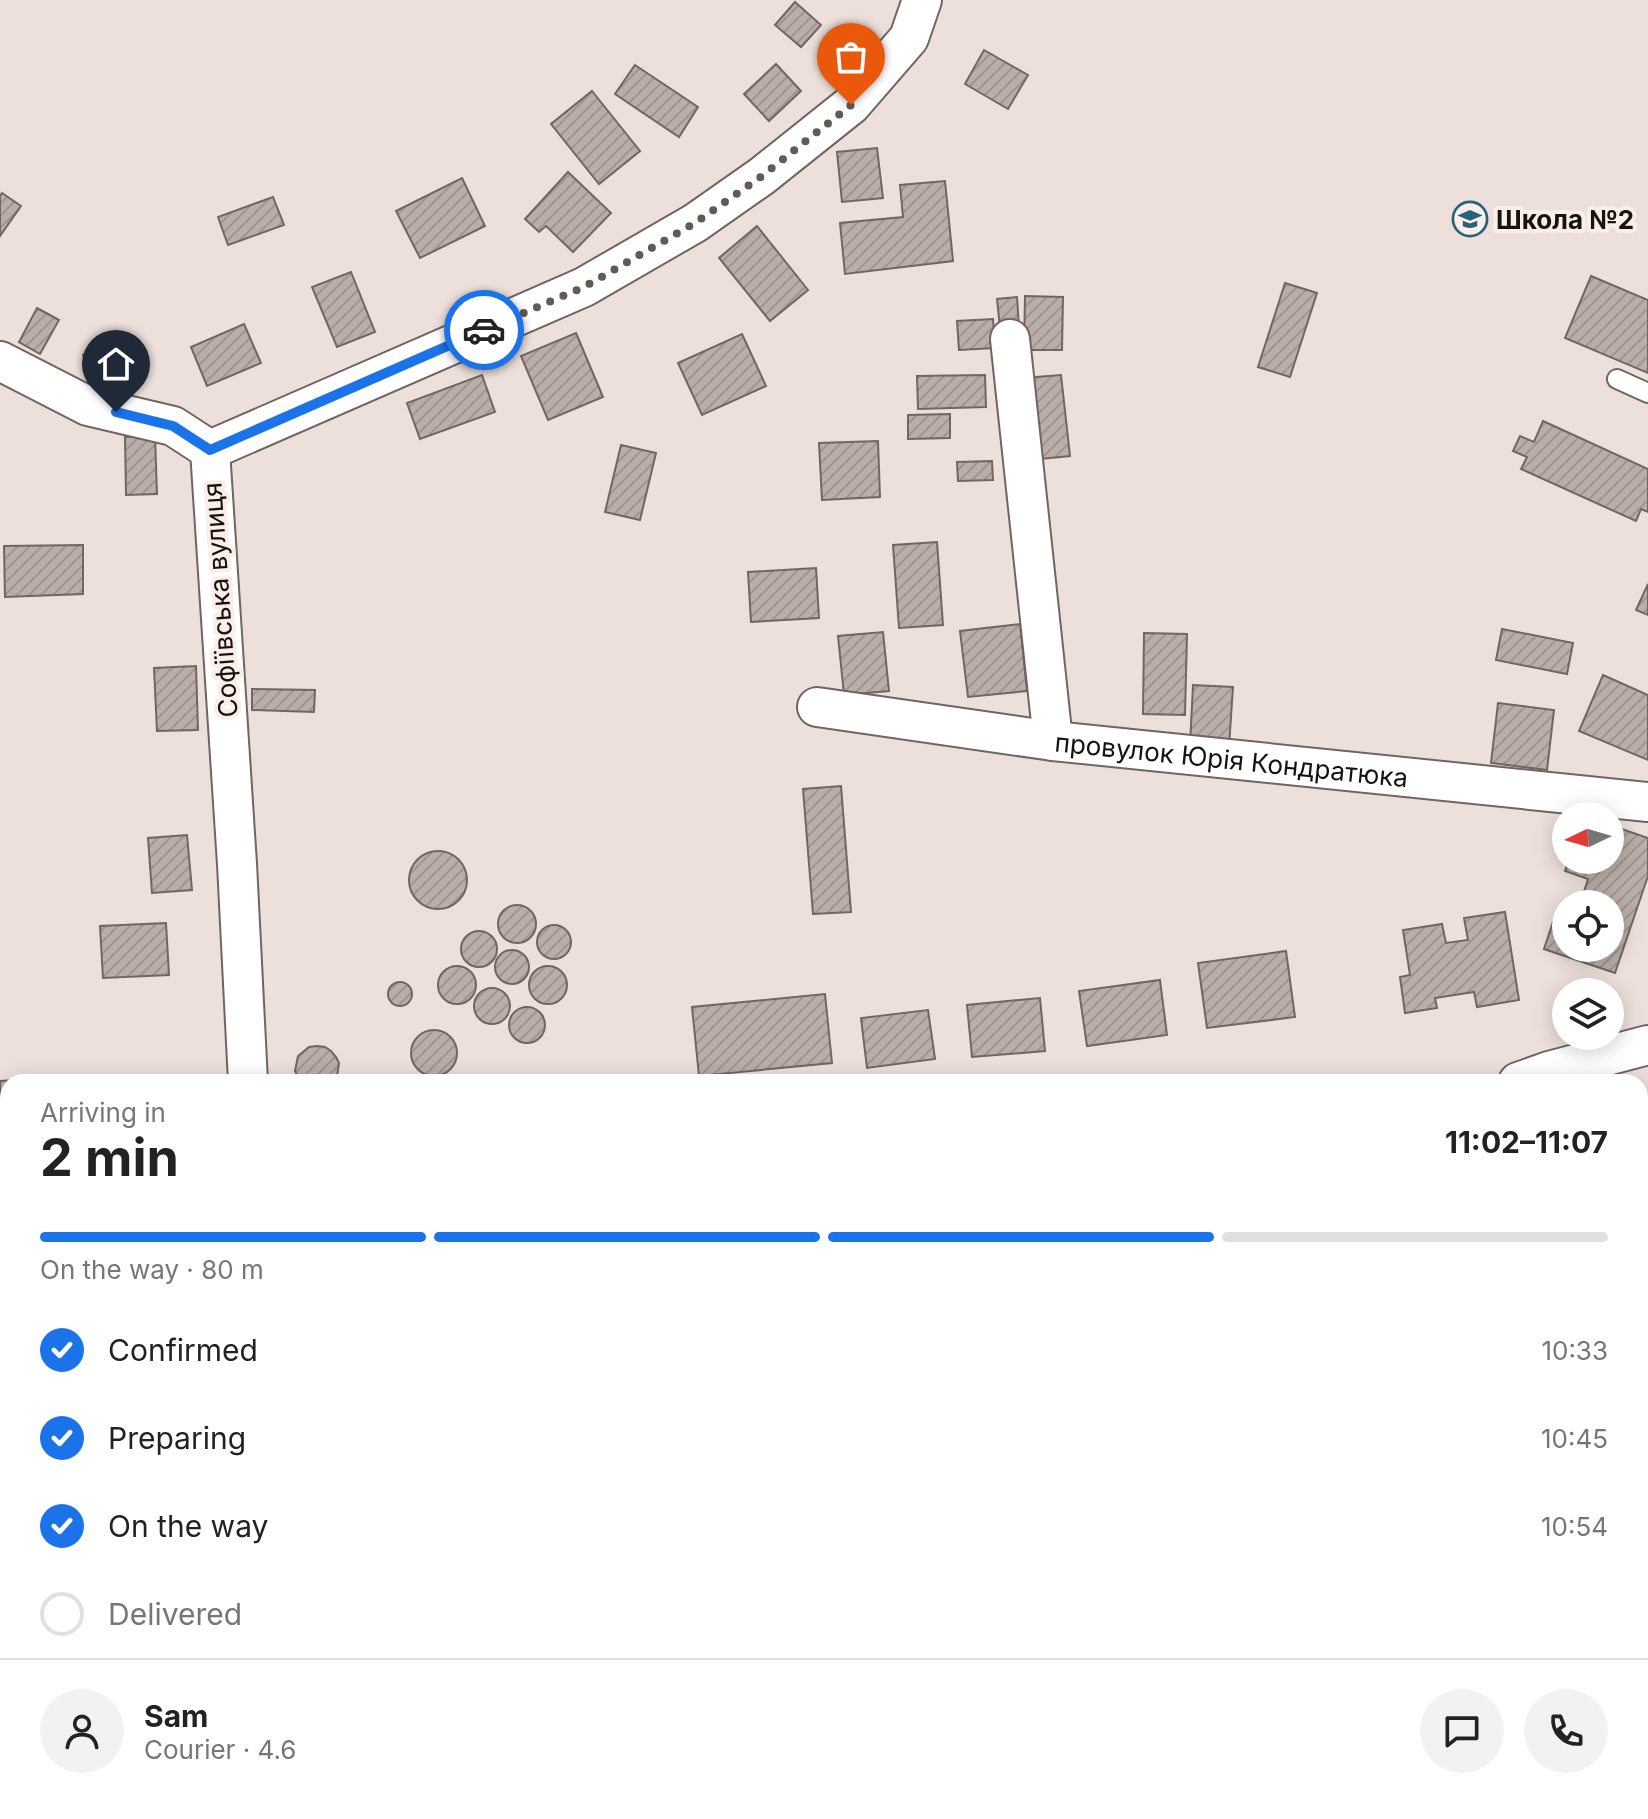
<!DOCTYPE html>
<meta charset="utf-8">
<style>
body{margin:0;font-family:Inter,sans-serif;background:#f2f2f2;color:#222;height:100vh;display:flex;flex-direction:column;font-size:30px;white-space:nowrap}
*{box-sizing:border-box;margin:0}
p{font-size:26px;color:#767676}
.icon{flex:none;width:44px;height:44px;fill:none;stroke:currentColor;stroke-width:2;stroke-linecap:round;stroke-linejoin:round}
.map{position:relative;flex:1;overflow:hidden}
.panel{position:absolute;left:0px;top:1074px;width:1648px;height:746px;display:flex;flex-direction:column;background:#fff;border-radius:24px 24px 0 0;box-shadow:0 4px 20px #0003}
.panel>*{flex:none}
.needle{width:52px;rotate:265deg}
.controls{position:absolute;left:1552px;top:802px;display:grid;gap:16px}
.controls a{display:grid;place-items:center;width:72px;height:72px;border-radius:50%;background:#fff;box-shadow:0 4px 20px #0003;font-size:40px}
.pin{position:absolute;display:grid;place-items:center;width:68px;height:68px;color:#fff;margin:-82px -34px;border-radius:50% 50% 50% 0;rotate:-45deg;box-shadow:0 0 8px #0007}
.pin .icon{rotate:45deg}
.courier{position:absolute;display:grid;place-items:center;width:80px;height:80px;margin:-40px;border:6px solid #1a73e8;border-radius:50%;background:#fff;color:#222;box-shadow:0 2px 10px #0007}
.head em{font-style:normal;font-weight:700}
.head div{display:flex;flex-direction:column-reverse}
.head{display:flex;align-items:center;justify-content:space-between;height:136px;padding:0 40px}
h1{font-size:52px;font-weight:700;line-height:60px}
.bar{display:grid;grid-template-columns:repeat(4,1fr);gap:12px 8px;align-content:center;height:96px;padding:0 40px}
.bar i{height:10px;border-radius:6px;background:#e0e0e0}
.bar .selected{background:#1a73e8}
.bar p{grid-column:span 4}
.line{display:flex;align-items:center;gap:20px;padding:0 40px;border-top:2px solid #e0e0e0}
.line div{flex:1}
.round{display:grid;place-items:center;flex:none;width:84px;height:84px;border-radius:42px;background:#f2f2f2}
ol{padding:0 40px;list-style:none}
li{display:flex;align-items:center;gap:24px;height:88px}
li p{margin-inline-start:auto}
li .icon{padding:8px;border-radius:50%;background:#1a73e8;color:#fff;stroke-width:4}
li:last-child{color:#767676}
li i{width:44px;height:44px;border:4px solid #e0e0e0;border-radius:50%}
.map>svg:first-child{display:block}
</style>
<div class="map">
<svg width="1648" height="1819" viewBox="0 0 1648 1819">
<defs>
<pattern id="building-hatch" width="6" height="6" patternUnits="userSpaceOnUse" patternTransform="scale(2)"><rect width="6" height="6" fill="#bbaea8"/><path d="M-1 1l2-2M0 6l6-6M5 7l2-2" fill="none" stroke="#a09590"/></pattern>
</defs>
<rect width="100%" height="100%" fill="#ede0da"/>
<g fill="url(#building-hatch)" stroke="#716661" stroke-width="2">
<polygon points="795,2 821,25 801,47 775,25"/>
<polygon points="984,50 1028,75 1008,109 965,84"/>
<polygon points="776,64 801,91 769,121 744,94"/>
<polygon points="635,65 698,107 679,137 615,94"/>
<polygon points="592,91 640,151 599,184 551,124"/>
<polygon points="877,148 883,198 842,202 837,152"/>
<polygon points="568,172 611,213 573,252 546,226 539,232 525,219"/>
<polygon points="462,178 485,226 420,258 396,211"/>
<polygon points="945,181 953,261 845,274 840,223 903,217 900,185"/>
<polygon points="2,193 21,206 0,236 0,196"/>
<polygon points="273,197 284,225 228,245 218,217"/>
<polygon points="757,226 808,290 770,321 719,258"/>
<polygon points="351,272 375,332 337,347 312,287"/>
<polygon points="1591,276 1648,300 1648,373 1565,338"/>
<polygon points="1285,283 1317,293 1290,377 1258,367"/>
<polygon points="1025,296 1063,297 1062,350 1024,350"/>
<polygon points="1017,297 1019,327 1000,328 997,299"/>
<polygon points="37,308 59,320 40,354 19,342"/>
<polygon points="993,319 995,348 959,350 957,321"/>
<polygon points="244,324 261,363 207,386 191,347"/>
<polygon points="576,333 603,397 548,420 521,356"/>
<polygon points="122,334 143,374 104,394 83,355"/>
<polygon points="742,334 766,386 702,415 678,363"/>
<polygon points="482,375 495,412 420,439 407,403"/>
<polygon points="985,375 986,407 918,409 917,376"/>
<polygon points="1061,375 1070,456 1030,460 1023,378"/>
<polygon points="950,414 950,438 908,439 908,415"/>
<polygon points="1543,421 1648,469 1648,512 1641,509 1636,521 1521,469 1527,457 1513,451 1520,436 1534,442"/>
<polygon points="155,436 157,494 126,495 125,437"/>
<polygon points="878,441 880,497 822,500 819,443"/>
<polygon points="621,445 656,453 640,520 605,512"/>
<polygon points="992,461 993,480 958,481 957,462"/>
<polygon points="937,542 943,625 899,628 893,545"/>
<polygon points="83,545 83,594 5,597 4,546"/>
<polygon points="816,568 819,618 751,622 748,572"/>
<polygon points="1648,584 1648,615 1636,610"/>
<polygon points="1020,624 1027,691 968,697 960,631"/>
<polygon points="1502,629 1573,643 1567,674 1496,660"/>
<polygon points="883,632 889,691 844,695 838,636"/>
<polygon points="1144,633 1187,634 1185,715 1143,714"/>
<polygon points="196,666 198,730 157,731 154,668"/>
<polygon points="1603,675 1648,695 1648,760 1579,731"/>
<polygon points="1193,685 1233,687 1229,747 1190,745"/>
<polygon points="252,689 315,690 314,712 252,710"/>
<polygon points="1498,703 1554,710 1547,770 1491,763"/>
<polygon points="841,786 851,912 813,914 803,789"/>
<polygon points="1610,825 1648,838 1648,876 1615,973 1544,949 1553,922 1566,927 1566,948 1610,948 1610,904 1580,904 1588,879 1565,871 1569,860 1610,860"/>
<polygon points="187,835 192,890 152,893 148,838"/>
<circle cx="438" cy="880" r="29"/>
<circle cx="517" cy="924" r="19"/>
<polygon points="1505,912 1519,1000 1477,1007 1474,992 1435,998 1437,1008 1405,1013 1400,977 1410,975 1403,930 1442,924 1446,943 1468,940 1464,918"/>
<polygon points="166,923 169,975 103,978 100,926"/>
<circle cx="554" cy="942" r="17"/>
<circle cx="479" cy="949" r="18"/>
<circle cx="512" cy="967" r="17"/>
<polygon points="1286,951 1295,1017 1207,1028 1198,963"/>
<circle cx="457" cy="985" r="19"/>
<circle cx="548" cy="985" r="19"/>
<polygon points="1160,980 1167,1035 1087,1046 1079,991"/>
<circle cx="400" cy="994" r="12"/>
<circle cx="492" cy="1006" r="18"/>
<polygon points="825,994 832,1063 699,1076 692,1007"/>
<polygon points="1040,998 1045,1051 972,1057 967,1005"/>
<circle cx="527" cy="1025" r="18"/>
<polygon points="928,1010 935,1059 867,1068 861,1018"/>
<circle cx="434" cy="1053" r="23"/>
<polygon points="317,1046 325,1047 331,1051 336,1057 339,1063 337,1077 334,1082 300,1082 295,1071 298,1056 309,1047"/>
<polygon points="14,1080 15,1082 8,1082 8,1173 0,1173 0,1081"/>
<polygon points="1648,1125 1648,1158 1640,1158 1640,1126"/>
<polygon points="1094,1812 1166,1812 1167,1819 1094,1819"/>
<rect x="1483" y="1812" width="55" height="7"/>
</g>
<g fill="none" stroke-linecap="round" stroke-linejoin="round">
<g stroke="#706560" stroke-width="22">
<polyline id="service" points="1617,379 1648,393"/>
</g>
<g stroke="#706560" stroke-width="42">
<g id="minor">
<polyline points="1010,339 1053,741"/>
<polyline points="0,361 88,406 173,426 210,450"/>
<path id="s1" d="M817,707L1053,741L1648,802"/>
<polyline points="248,1082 237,864 210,450 584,287 695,223 762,176 851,105 909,38 922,0"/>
<polyline points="1518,1082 1549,1071 1648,1045"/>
<polyline points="0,1322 8,1319"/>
<polyline points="1640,1649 1648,1648"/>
<polyline points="176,1819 266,1812"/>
<polyline points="443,1819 444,1812"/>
<polyline points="1020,1819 1020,1812"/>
<polyline points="1604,1819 1605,1812"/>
</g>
</g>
<use href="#service" stroke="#fff" stroke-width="18"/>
<use href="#minor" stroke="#fff" stroke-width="38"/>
<g stroke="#867e7a" stroke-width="9">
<g id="rail">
<polyline points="1640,1381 1648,1380"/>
<polyline points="1640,1446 1648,1445"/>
<polyline points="0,1608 8,1607"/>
<polyline points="0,1661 8,1660"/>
</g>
</g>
<use href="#rail" stroke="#fbede8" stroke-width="6" stroke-dasharray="18" stroke-linecap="butt"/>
</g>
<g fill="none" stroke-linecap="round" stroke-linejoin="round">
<polyline stroke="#615a57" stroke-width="8" stroke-dasharray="0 14.4" points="484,330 584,287 695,223 762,176 851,105"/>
<polyline stroke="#1a73e8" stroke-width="10" points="116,412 173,426 210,450 484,330"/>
</g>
<defs>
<g id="school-ring" transform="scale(1.8)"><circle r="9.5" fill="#fbede8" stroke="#246379" stroke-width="1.5"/><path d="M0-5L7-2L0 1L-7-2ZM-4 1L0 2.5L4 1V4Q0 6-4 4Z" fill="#246379"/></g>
</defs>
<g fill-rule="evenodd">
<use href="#school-ring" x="1470" y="219"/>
</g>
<g text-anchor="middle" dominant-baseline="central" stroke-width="8" stroke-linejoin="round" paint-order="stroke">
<g font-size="26" font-weight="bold" fill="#161210" stroke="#fbede8" text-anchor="start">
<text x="1496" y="219">Школа №2</text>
</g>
<g font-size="26" fill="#161210" stroke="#fbede8">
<text transform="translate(220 600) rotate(-94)">Софіївська вулиця</text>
<text stroke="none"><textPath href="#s1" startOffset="418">провулок Юрія Кондратюка</textPath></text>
</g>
</g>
</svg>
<div class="controls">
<a><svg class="needle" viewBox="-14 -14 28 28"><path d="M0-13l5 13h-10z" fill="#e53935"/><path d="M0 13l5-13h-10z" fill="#767676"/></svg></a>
<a><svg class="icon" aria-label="locate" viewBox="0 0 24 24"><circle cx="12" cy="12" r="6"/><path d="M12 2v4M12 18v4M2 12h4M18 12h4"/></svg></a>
<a><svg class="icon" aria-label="layers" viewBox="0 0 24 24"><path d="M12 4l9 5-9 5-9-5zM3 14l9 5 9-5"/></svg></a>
</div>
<div class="pin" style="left:851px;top:105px;background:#ea580c"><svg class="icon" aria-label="bag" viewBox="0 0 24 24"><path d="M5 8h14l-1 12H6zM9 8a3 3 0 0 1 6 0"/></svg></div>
<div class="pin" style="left:116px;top:412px;background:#1f2937"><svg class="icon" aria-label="home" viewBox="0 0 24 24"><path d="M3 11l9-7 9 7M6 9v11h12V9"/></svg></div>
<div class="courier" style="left:484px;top:330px"><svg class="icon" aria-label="car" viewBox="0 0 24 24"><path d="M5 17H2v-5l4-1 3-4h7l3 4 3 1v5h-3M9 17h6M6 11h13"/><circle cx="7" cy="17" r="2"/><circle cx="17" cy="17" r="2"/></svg></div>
<section class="panel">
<div class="head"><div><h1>2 min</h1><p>Arriving in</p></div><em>11:02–11:07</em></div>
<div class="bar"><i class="selected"></i><i class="selected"></i><i class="selected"></i><i></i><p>On the way · 80 m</p></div>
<ol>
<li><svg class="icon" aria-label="check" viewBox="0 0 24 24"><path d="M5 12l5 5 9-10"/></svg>Confirmed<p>10:33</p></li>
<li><svg class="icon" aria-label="check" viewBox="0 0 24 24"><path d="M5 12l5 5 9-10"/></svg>Preparing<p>10:45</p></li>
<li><svg class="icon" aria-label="check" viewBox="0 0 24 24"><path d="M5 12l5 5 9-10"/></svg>On the way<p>10:54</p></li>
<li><i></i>Delivered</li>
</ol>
<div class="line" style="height:144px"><a class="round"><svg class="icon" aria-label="person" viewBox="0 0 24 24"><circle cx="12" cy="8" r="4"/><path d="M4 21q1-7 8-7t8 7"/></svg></a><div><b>Sam</b><p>Courier · 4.6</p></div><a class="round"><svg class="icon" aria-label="chat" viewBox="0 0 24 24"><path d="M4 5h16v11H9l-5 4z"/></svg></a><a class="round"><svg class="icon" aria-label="phone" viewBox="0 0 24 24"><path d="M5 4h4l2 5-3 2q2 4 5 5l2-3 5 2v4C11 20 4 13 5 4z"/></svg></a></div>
</section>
</div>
